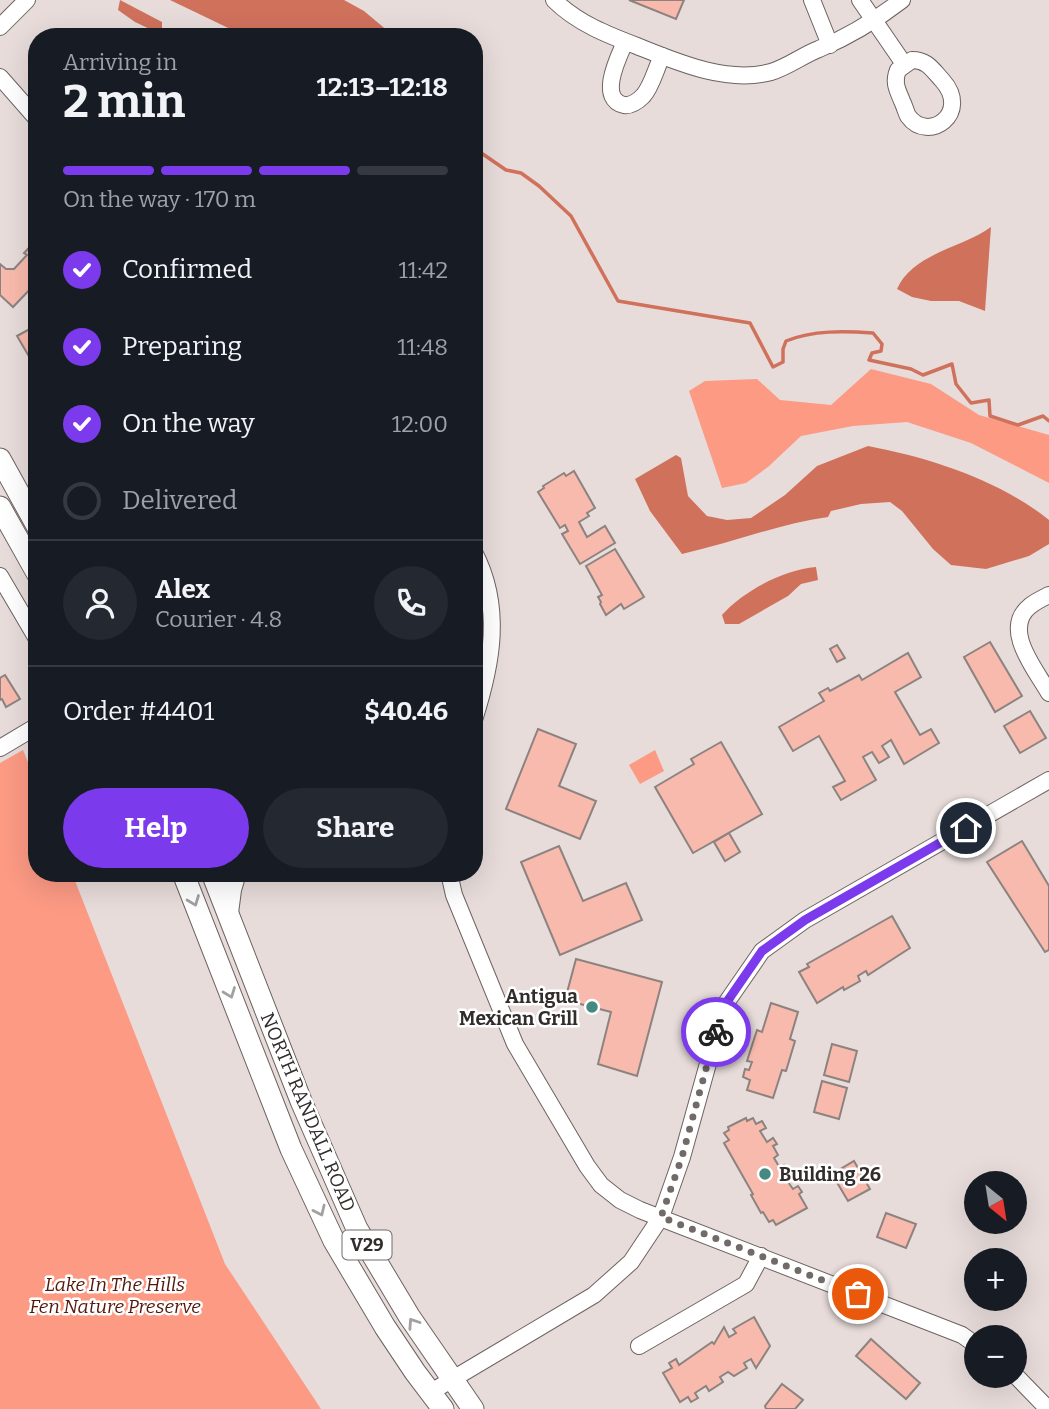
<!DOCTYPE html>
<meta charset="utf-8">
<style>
body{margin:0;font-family:Bitter,serif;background:#242831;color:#f1f3f6;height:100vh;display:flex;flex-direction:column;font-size:26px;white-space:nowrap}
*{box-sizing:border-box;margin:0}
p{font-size:23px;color:#9ea1a6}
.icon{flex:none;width:38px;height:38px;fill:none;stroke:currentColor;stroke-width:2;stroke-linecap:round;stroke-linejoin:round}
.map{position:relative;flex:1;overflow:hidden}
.drawer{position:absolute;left:28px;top:28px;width:455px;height:854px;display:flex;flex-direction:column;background:#171b24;border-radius:28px;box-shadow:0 7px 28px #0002}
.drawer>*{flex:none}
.needle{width:46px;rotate:150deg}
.fabs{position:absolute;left:964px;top:1171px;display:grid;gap:14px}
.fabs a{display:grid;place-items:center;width:63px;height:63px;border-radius:50%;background:#171b24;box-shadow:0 7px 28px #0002;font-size:35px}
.pin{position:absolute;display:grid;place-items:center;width:60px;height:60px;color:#fff;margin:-30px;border:4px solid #fff;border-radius:50%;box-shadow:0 2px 7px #0007}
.courier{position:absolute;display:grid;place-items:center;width:70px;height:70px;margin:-35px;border:5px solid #7c3aed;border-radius:50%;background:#fff;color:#222;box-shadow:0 2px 9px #0007}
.summary em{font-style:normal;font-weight:700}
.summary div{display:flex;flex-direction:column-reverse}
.summary{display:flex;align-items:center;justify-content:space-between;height:119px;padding:0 35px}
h1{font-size:46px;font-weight:700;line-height:52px}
.bar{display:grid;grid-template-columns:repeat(4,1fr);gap:10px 7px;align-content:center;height:84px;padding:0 35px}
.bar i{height:9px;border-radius:5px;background:#363941}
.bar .current{background:#7c3aed}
.bar p{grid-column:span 4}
.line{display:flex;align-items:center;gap:18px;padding:0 35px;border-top:2px solid #363941}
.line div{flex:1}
.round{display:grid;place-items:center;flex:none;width:74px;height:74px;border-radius:37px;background:#242831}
ol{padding:0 35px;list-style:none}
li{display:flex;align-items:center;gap:21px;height:77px}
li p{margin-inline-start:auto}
li .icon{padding:7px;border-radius:50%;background:#7c3aed;color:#fff;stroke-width:4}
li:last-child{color:#9ea1a6}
li i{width:38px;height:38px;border:4px solid #363941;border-radius:50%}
.cta{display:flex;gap:14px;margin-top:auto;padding:14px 35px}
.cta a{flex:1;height:80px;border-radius:42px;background:#7c3aed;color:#fff;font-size:28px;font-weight:700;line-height:80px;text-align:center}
.cta a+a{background:#242831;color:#f1f3f6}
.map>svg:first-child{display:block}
</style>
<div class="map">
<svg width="1049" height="1409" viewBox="0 0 1049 1409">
<rect width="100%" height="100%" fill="#e7dcda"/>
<g fill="#fc9a84">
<polygon points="871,369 931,384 979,415 1049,435 1049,483 971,443 907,422 853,426 801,436 768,467 746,483 722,488 689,391 705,381 757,379 780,400 831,405"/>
<polygon points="23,750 37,784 37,873 72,873 225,1264 321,1409 0,1409 0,763"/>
<polygon points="655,750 664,771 640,784 629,765"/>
</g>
<g fill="#d0715c">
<polygon points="120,0 162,22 162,29 156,32 135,22 118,10"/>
<polygon points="170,0 344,0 364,11 395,37 247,37"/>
<path d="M991,227L985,311L959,301H931L912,297L897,289C913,253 962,248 991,227Z"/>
<path d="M868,446C931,458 999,480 1049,520V544L1029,556L986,569L951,565L933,549L902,511L890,502L861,504L831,511L828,517C778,524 731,543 682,554L650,511L635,479L676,455L681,458L688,496L707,516L727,520L751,518L785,495L817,466Z"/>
<path d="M816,567L818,580L801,584L788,596L739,624H725L722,615C743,591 783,570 816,567Z"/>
</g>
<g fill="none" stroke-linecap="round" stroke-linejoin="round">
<path stroke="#d0715c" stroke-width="3.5" d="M474,148L506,170L521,173L539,186L571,216L618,301L750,323L773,367L783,362V349L786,341C813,330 845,331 873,333L882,344L881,351L872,353L869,360L911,369L923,375L952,364L956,384L971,403L989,400L990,416L1018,425L1043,416L1049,421"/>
</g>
<g fill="#f8baac" stroke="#8c8380" stroke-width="2">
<polygon points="629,0 684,0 676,19"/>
<polygon points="37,239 37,282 13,307 0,295 0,264 6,269 14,269 27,255 24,253"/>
<polygon points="37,325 37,370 17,336"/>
<polygon points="574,471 595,508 587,513 589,516 579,522 587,537 605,526 615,543 580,564 562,534 568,531 565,525 560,528 538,492 544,488 543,486 564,473 566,476"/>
<polygon points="615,549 644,597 624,609 621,604 606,615 600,604 601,602 598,597 602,595 586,566"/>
<polygon points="990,642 1022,696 995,712 964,657"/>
<polygon points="837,645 845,658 837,662 830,649"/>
<polygon points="908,653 921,677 895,692 920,735 931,729 939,743 904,764 891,740 882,746 889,757 879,763 872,752 863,757 876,780 841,800 833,787 845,781 819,736 793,751 779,727 824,701 819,693 828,688 830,691 859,675 862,680"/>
<polygon points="5,675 20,699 6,707 2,699 0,700 0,678"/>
<polygon points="1030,711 1046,738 1020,753 1004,726"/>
<polygon points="538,729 576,744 559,786 596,801 580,839 506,809"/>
<polygon points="721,742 762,814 693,853 655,787 694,764 691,759"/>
<polygon points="729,833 740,852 725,861 714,842"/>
<polygon points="1022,841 1049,886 1049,950 1045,952 987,862"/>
<polygon points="559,846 583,901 626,883 642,920 560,955 521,862"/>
<polygon points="892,916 910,948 868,975 866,971 858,976 860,981 844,990 843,987 817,1003 799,972 809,967 807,964"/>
<polygon points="576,959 662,982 637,1076 598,1064 611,1012 565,1000"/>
<polygon points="771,1003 798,1012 790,1039 795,1041 786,1071 782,1070 773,1098 747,1090 750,1080 743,1077 745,1069 749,1070 752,1062 747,1061 757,1030 762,1032"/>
<polygon points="832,1044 857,1051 849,1082 824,1075"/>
<polygon points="822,1081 847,1088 839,1119 814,1112"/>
<polygon points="746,1118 747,1121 753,1118 756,1124 762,1121 766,1128 760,1131 767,1142 773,1138 777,1144 773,1146 778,1155 774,1158 780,1168 784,1165 792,1179 788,1182 793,1189 798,1186 802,1192 799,1194 807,1208 776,1225 773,1220 769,1222 763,1212 761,1213 751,1195 753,1194 724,1143 729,1140 724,1133 729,1130 728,1127"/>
<polygon points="854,1161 870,1189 848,1201 832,1174"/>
<polygon points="886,1213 916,1224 906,1248 877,1237"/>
<polygon points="754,1317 770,1346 756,1368 751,1359 744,1363 747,1368 734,1376 728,1372 720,1377 723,1382 709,1391 706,1386 695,1393 698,1398 691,1402 688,1397 680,1402 663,1373 672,1368 669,1363 676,1359 679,1365 712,1342 714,1344 724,1327 729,1337 736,1333 733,1329"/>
<polygon points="871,1339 920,1383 906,1399 856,1356"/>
<polygon points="782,1384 803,1400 795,1409 766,1409 765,1406"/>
</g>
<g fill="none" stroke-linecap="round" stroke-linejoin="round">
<g stroke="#6c6360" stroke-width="18">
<g id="minor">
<path d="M554,0C577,23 608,35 637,46C677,62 727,84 771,72C788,67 803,55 819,49C850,36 876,20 902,0"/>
<polyline points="812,0 830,45"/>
<polyline points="860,0 904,64"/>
<polyline points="0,27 27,0"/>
<path d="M625,42C619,56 597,99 624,105C631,106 638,101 643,96C652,86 656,68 662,56"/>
<path d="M912,60C927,60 932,69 942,80C972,113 928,144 908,116C906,112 904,105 902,101C897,89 893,82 898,70Z"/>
<polyline points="0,77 37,119"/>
<path d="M474,552C503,607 492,664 474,720"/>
<polyline points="0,576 37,639"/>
<path d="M1049,595C1043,598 1036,601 1030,606C1001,629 1036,670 1049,693"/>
<polyline points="0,748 37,726"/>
<polyline points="449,873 454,895 515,1044 587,1166 601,1185 620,1200 640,1210 962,1335 976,1345"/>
<polyline points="230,913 233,890 238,873"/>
<polyline points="639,1346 746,1284 761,1256"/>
<polyline points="1015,1375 1048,1409"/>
<polyline points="431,1392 594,1295 631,1262 661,1217 682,1157 724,1006 762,951 805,920 1049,780"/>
</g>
</g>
<g stroke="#6c6360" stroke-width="23">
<g id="major">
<polyline points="0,459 37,526"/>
<polyline points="0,507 37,573"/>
<polyline points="183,873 291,1149 334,1241 385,1327 415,1372 443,1409"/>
<polyline points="212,873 301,1101 357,1229 409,1316 473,1409"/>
</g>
</g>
<use href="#minor" stroke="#fff" stroke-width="16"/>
<use href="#major" stroke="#fff" stroke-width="21"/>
</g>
<defs><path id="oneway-chevron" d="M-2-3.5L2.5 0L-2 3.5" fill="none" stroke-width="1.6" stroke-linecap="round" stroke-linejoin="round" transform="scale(1.75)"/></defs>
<g stroke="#a2a0a0">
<use href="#oneway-chevron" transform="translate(194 901) rotate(69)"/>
<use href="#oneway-chevron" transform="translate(230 993) rotate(69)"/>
<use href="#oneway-chevron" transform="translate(320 1211) rotate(65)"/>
<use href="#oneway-chevron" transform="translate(413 1323) rotate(-124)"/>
</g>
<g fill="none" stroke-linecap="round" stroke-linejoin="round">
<polyline stroke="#716a69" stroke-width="7" stroke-dasharray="0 12.6" points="716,1032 682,1157 661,1217 858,1294"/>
<polyline stroke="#7c3aed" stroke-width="9" points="716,1032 724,1006 762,951 805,920 966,828"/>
</g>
<g fill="#448a80" stroke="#fff" stroke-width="2.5">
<circle cx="592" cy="1007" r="7"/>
<circle cx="765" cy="1174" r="7"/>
</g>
<g text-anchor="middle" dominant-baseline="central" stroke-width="5" stroke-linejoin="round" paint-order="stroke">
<rect fill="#fff" stroke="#6f6c6b" stroke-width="2" x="342.5" y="1230.5" width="49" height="29" rx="5"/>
<g font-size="18" font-weight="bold" fill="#312d2c">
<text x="367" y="1245">V29</text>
</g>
<g font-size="19" font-weight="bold" fill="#312d2c" stroke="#fff" text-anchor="end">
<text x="578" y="996">Antigua<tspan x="578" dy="22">Mexican Grill</tspan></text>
<text x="779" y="1174" text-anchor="start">Building 26</text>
</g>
<g font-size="19" fill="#312d2c" stroke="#fff">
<text transform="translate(308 1112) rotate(67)">NORTH RANDALL ROAD</text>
</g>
<g font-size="19" font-style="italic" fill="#54180b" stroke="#fff">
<text x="115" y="1284">Lake In The Hills<tspan x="115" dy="22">Fen Nature Preserve</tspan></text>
</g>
</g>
</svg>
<div class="fabs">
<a><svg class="needle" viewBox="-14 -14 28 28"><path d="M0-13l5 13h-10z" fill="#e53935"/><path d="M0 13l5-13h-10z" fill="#9ea1a6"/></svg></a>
<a>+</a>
<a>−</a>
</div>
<div class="pin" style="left:858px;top:1294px;background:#ea580c"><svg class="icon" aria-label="bag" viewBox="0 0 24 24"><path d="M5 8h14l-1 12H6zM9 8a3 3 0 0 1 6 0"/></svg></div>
<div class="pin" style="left:966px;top:828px;background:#1f2937"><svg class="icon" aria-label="home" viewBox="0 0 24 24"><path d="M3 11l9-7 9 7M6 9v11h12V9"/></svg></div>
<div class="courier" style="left:716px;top:1032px"><svg class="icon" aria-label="bike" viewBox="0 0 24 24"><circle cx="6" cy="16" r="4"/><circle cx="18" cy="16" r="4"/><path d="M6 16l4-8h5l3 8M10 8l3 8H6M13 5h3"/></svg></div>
<section class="drawer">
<div class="summary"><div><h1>2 min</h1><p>Arriving in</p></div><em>12:13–12:18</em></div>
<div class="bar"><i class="current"></i><i class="current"></i><i class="current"></i><i></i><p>On the way · 170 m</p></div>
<ol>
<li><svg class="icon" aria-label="check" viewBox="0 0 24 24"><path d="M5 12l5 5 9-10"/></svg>Confirmed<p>11:42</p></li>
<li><svg class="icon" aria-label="check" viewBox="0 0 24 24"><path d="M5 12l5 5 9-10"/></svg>Preparing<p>11:48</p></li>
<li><svg class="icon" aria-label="check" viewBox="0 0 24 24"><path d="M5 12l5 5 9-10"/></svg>On the way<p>12:00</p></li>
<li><i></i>Delivered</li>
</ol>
<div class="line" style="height:126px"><a class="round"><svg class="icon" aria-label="person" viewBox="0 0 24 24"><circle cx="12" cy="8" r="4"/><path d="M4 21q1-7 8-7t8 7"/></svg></a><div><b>Alex</b><p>Courier · 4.8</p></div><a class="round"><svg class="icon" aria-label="phone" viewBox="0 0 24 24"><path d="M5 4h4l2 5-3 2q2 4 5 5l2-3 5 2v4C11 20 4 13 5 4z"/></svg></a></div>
<div class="line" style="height:91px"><div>Order #4401</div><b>$40.46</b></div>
<div class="cta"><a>Help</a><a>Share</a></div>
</section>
</div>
